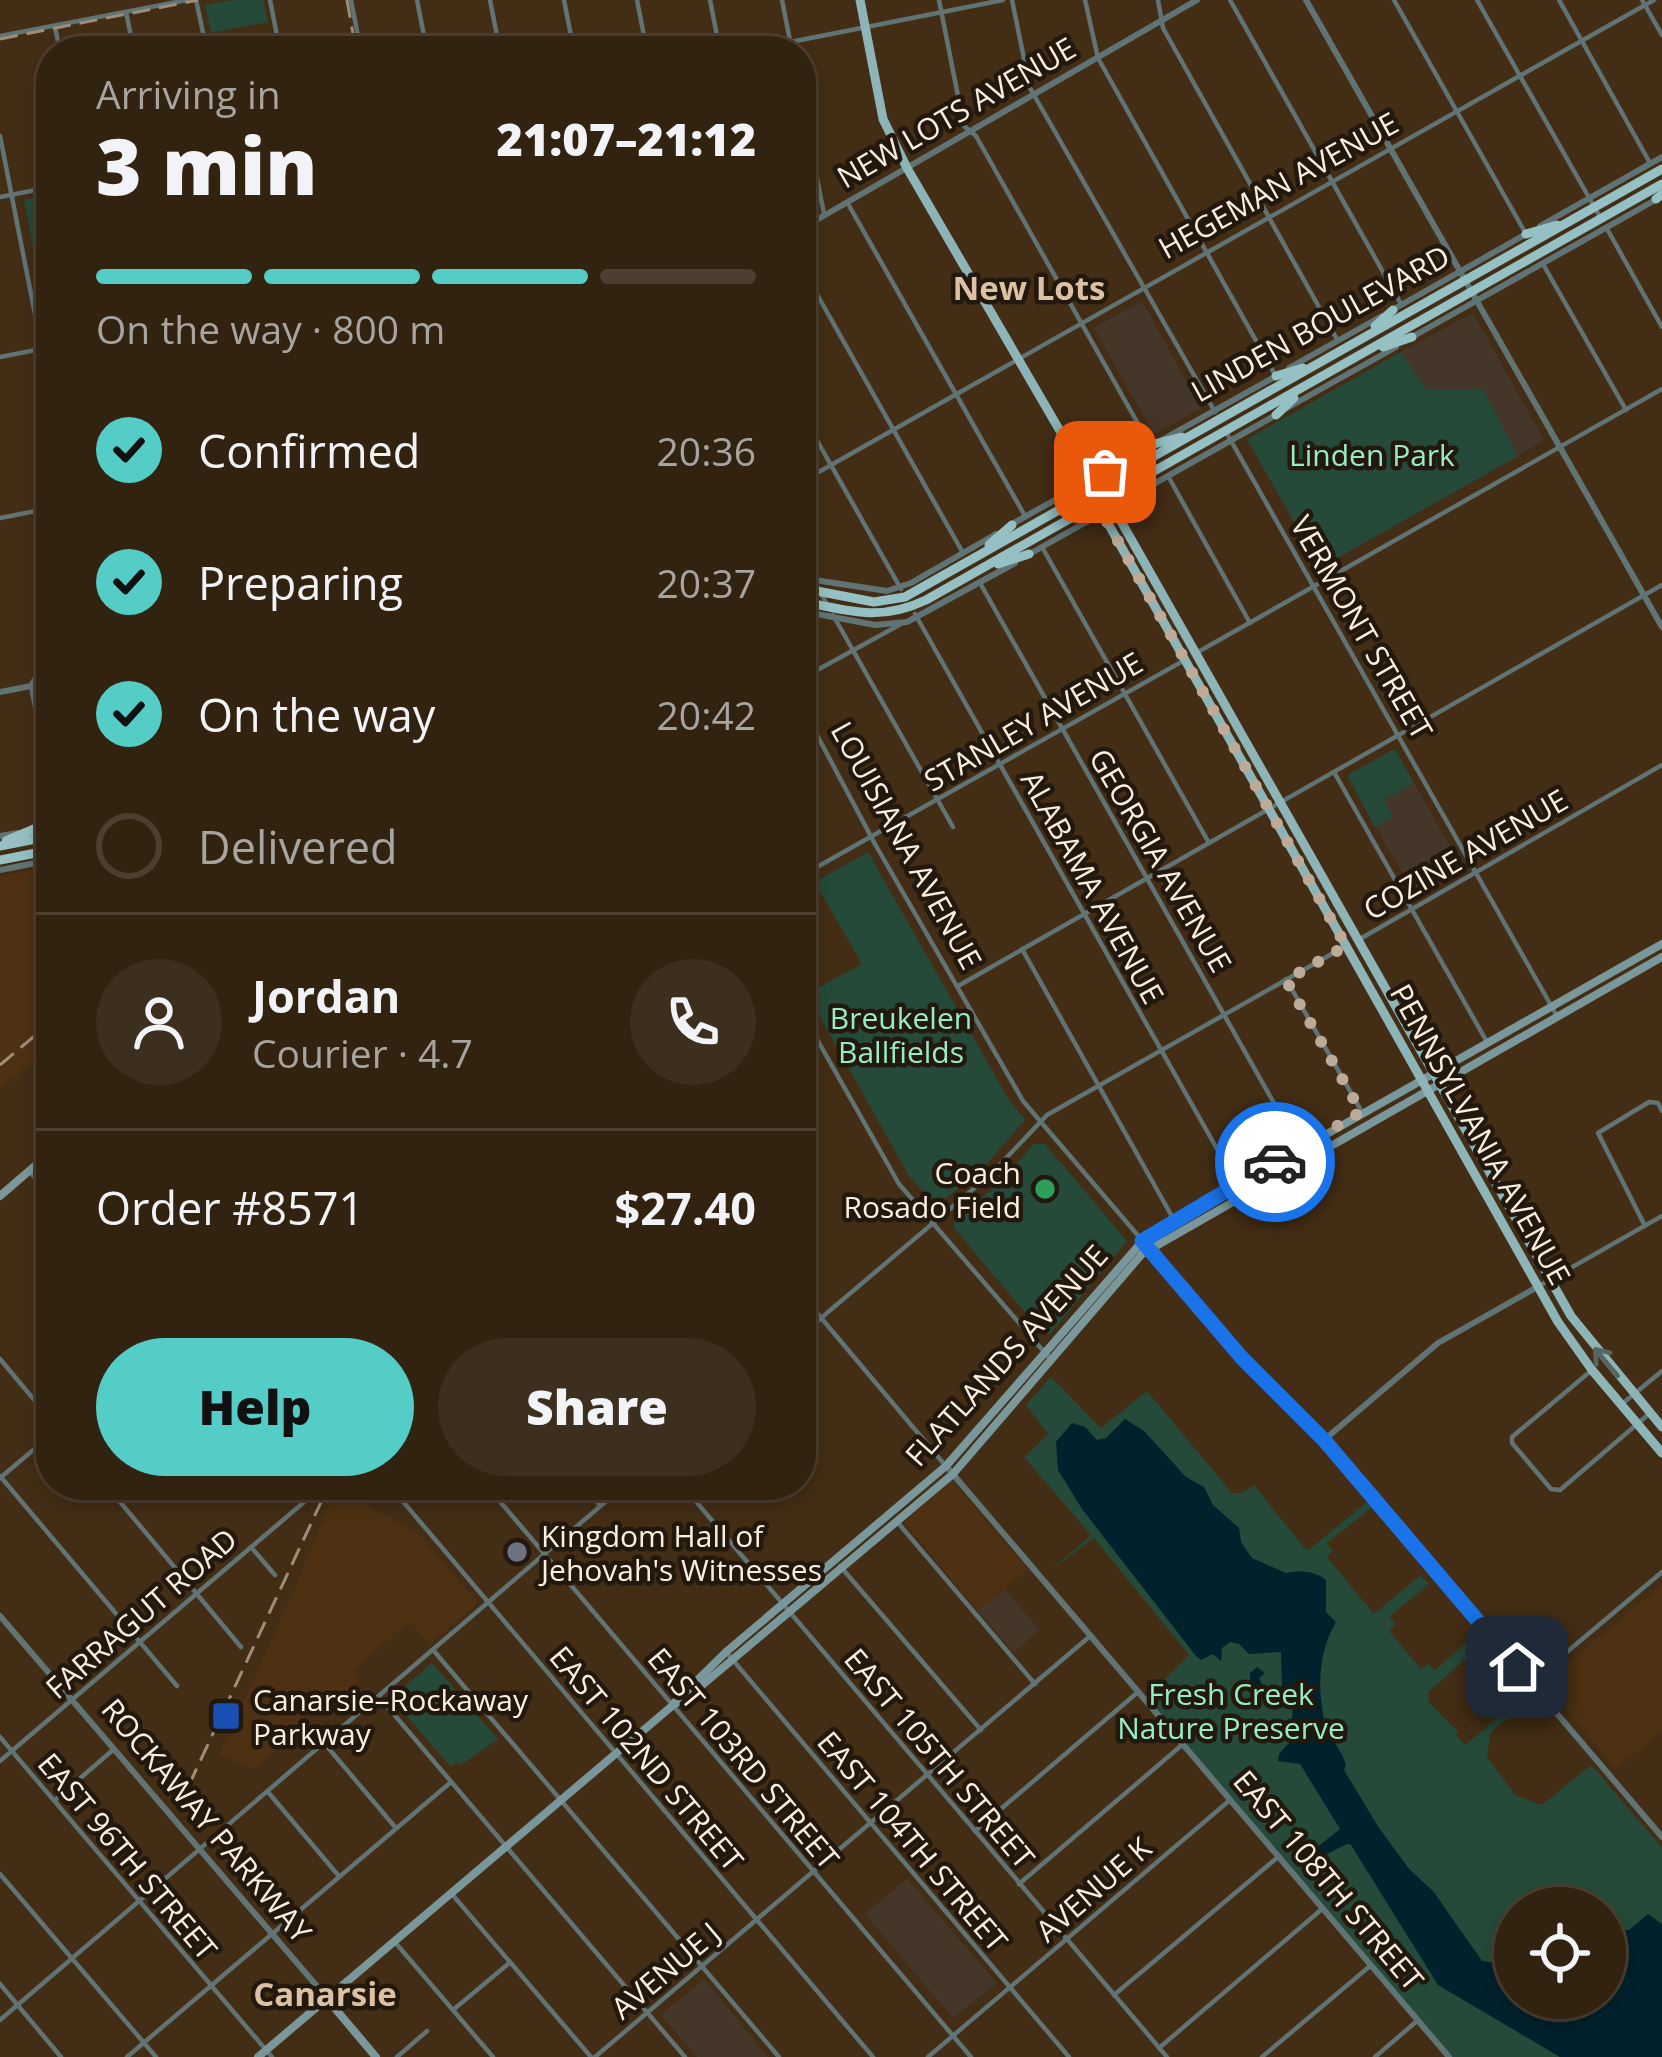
<!DOCTYPE html>
<meta charset="utf-8">
<style>
body{margin:0;font-family:"Open Sans",sans-serif;background:#3d2f1e;color:#f1f3f6;height:100vh;display:flex;flex-direction:column;font-size:45px;white-space:nowrap}
*{box-sizing:border-box;margin:0}
p{font-size:39px;color:#a8a49f}
.icon{flex:none;width:66px;height:66px;fill:none;stroke:currentColor;stroke-width:2;stroke-linecap:round;stroke-linejoin:round}
.map{position:relative;flex:1;overflow:hidden}
.details{position:absolute;left:36px;top:36px;width:780px;height:1464px;display:flex;flex-direction:column;background:#322210;border-radius:48px;box-shadow:0 6px 18px #0003,0 0 0 3px #4d3f30}
.details>*{flex:none}
.buttons{position:absolute;left:1494px;top:1887px;display:grid;gap:24px}
.buttons a{display:grid;place-items:center;width:132px;height:132px;border-radius:50%;background:#322210;box-shadow:0 6px 18px #0003,0 0 0 3px #4d3f30;font-size:60px}
.pin{position:absolute;display:grid;place-items:center;width:102px;height:102px;color:#fff;margin:-51px;border-radius:24px;box-shadow:0 6px 18px #0006}
.courier{position:absolute;display:grid;place-items:center;width:120px;height:120px;margin:-60px;border:9px solid #1a73e8;border-radius:50%;background:#fff;color:#222;box-shadow:0 3px 15px #0007}
.head em{font-style:normal;font-weight:800}
.head div{display:flex;flex-direction:column-reverse}
.head{display:flex;align-items:center;justify-content:space-between;height:204px;padding:0 60px}
h1{font-size:78px;font-weight:800;line-height:90px}
.bar{display:grid;grid-template-columns:repeat(4,1fr);gap:18px 12px;align-content:center;height:144px;padding:0 60px}
.bar i{height:15px;border-radius:9px;background:#4d3f30}
.bar .selected{background:#54cdc7}
.bar p{grid-column:span 4}
.line{display:flex;align-items:center;gap:30px;padding:0 60px;border-top:3px solid #4d3f30}
.line div{flex:1}
.round{display:grid;place-items:center;flex:none;width:126px;height:126px;border-radius:63px;background:#3d2f1e}
ol{padding:0 60px;list-style:none}
li{display:flex;align-items:center;gap:36px;height:132px}
li p{margin-inline-start:auto}
li .icon{padding:12px;border-radius:50%;background:#54cdc7;color:#111;stroke-width:4}
li:last-child{color:#a8a49f}
li i{width:66px;height:66px;border:6px solid #4d3f30;border-radius:50%}
.cta{display:flex;gap:24px;margin-top:auto;padding:24px 60px}
.cta a{flex:1;height:138px;border-radius:72px;background:#54cdc7;color:#111;font-size:48px;font-weight:800;line-height:138px;text-align:center}
.cta a+a{background:#3d2f1e;color:#f1f3f6}
.map>svg:first-child{display:block}
</style>
<div class="map">
<svg width="1662" height="2057" viewBox="0 0 1662 2057">
<rect width="100%" height="100%" fill="#432d15"/>
<g fill="#4d3112">
<polygon points="51,866 51,1046 0,1089 0,876"/>
<polygon points="951,1480 1028,1569 978,1611 904,1522"/>
<polygon points="337,1485 356,1485 366,1497 363,1502 420,1535 478,1603 430,1644 409,1621 354,1670 361,1681 345,1694 329,1695 318,1703 257,1769 242,1765 219,1754 292,1595"/>
<polygon points="1662,1585 1662,1731 1616,1769 1544,1683"/>
</g>
<g fill="#443729">
<polygon points="1142,301 1201,408 1154,435 1094,328"/>
<polygon points="1473,313 1544,440 1518,456 1483,389 1426,390 1401,352"/>
<polygon points="1414,783 1461,866 1414,893 1376,827 1392,817 1383,801"/>
<polygon points="1005,1589 1039,1630 1014,1652 978,1611"/>
<polygon points="907,1879 997,1983 953,2018 865,1914"/>
<polygon points="704,1979 768,2057 697,2057 661,2015"/>
</g>
<g fill="#254a39">
<polygon points="232,0 263,0 268,22 211,33 205,5"/>
<polygon points="51,195 51,336 50,336 24,200"/>
<polygon points="1401,352 1426,390 1483,389 1518,456 1320,568 1247,439"/>
<polygon points="1395,749 1414,783 1384,800 1393,817 1375,827 1347,775"/>
<polygon points="868,852 1009,1100 1025,1120 984,1167 940,1203 934,1203 909,1176 807,994 862,964 815,882"/>
<polygon points="1034,1144 1045,1144 1127,1241 1050,1334 1043,1334 954,1228 954,1222 998,1184"/>
<path d="M1051,1377L1101,1428L1147,1391L1232,1493H1242L1254,1485L1307,1551L1368,1501L1372,1507L1327,1543L1333,1551L1327,1557L1374,1614L1421,1575L1429,1584L1389,1617L1395,1624L1389,1631L1421,1669L1429,1664L1435,1670L1476,1634L1484,1643L1428,1692L1429,1702L1458,1732L1456,1735L1465,1745L1524,1696L1523,1689L1545,1714H1537L1539,1710L1532,1703H1526L1490,1733L1487,1757L1515,1795L1542,1805L1590,1766L1594,1768L1662,1848V1935L1647,1924L1628,1939H1605V1908H1515V1968L1482,1963L1419,1881L1406,1872L1339,1770L1342,1765C1336,1749 1324,1735 1320,1720C1312,1688 1312,1652 1330,1624L1320,1615L1321,1589L1315,1578L1279,1575L1250,1560L1141,1433L1122,1429L1109,1440L1096,1442L1076,1426C1058,1438 1058,1449 1062,1468L1204,1651L1215,1649L1229,1639L1262,1652L1281,1647C1284,1660 1283,1673 1286,1686C1291,1712 1308,1721 1287,1749L1290,1757L1304,1755L1342,1826L1444,1980L1523,2026L1520,2030L1560,2057H1449L1144,1700L1189,1655L1094,1538L1049,1572L1091,1535L1024,1457L1048,1434L1026,1405Z"/>
<polygon points="432,1663 498,1739 461,1765 457,1762 451,1767 398,1706 402,1702 396,1694"/>
</g>
<path fill="#01212c" d="M1125,1419L1144,1431L1186,1477L1204,1487L1213,1505L1239,1528L1241,1542L1252,1558L1286,1573C1297,1570 1317,1571 1326,1580V1612L1336,1622C1319,1651 1317,1685 1324,1719C1328,1735 1341,1749 1346,1765L1344,1770L1379,1828L1410,1870L1433,1891L1482,1961L1515,1966V1998H1605V1929L1629,1930L1648,1914L1662,1924V2057H1560L1438,1985L1351,1845L1347,1844L1306,1864L1293,1849L1295,1840L1306,1856L1340,1829L1300,1764L1278,1761L1279,1754L1291,1741L1293,1705L1286,1698L1260,1697L1250,1685V1673L1257,1667L1265,1673L1259,1678L1263,1687L1276,1691L1282,1685L1281,1652L1249,1654L1239,1644L1230,1642L1222,1648L1221,1661L1213,1654L1201,1660L1196,1656L1082,1509L1058,1470L1056,1442L1072,1423L1085,1427L1097,1440L1106,1438Z"/>
<g fill="none" stroke-linecap="round" stroke-linejoin="round">
<g stroke="#617475" stroke-width="4.5">
<polyline points="196,0 207,51"/>
<polyline points="270,0 280,51"/>
<polyline points="351,0 361,51"/>
<polyline points="417,0 427,51"/>
<polyline points="490,0 500,51"/>
<polyline points="564,0 574,51"/>
<polyline points="637,0 647,51"/>
<polyline points="710,0 720,51"/>
<polyline points="782,0 792,51"/>
<polyline points="939,0 964,126 976,136 1150,445"/>
<polyline points="1012,0 1030,88 1215,412"/>
<polyline points="1085,0 1098,58 1274,373"/>
<polyline points="1158,0 1163,28 1338,341"/>
<polyline points="1230,0 1401,304"/>
<polyline points="1394,0 1526,234"/>
<polyline points="1477,0 1600,217"/>
<polyline points="1559,0 1650,163"/>
<polyline points="1642,0 1662,35"/>
<polyline points="126,12 134,51"/>
<polyline points="55,27 60,51"/>
<polyline points="0,36 187,0"/>
<polyline points="745,51 1003,0"/>
<polyline points="801,96 824,214"/>
<polyline points="0,136 51,396"/>
<polyline points="0,197 51,187"/>
<polyline points="847,202 1025,516"/>
<polyline points="1606,227 1662,327"/>
<polyline points="1543,264 1626,410"/>
<polyline points="801,266 963,553"/>
<polyline points="0,357 51,347"/>
<polyline points="801,412 901,589"/>
<polyline points="1226,432 1557,1016"/>
<polyline points="1168,476 1250,623"/>
<polyline points="801,482 1654,0"/>
<polyline points="0,518 51,508"/>
<polyline points="1042,547 1209,843"/>
<polyline points="801,558 828,606"/>
<polyline points="980,583 1305,1158"/>
<polyline points="915,614 1243,1195"/>
<polyline points="833,615 953,827"/>
<polyline points="1198,652 1662,389"/>
<polyline points="801,679 901,624"/>
<polyline points="51,683 31,686 51,792"/>
<polyline points="801,705 875,844 1023,1101 1141,1239"/>
<polyline points="1334,772 1487,1042"/>
<polyline points="801,848 807,872"/>
<polyline points="801,876 1183,661"/>
<polyline points="1360,939 1662,765"/>
<polyline points="1022,949 1174,1220"/>
<polyline points="1286,979 1362,1112"/>
<polyline points="958,986 1662,585"/>
<polyline points="801,1011 899,1184 1052,1361"/>
<polyline points="29,1171 51,1196"/>
<polyline points="1645,1226 1598,1133 1649,1102 1658,1103 1662,1111"/>
<polyline points="1148,1248 1244,1359 1323,1439"/>
<polyline points="1539,1286 1662,1216"/>
<polyline points="801,1294 944,1464"/>
<polyline points="801,1335 991,1174 1047,1115 1344,947"/>
<polyline points="0,1359 51,1420"/>
<polyline points="1592,1370 1512,1437 1512,1443 1551,1489 1560,1490 1650,1413"/>
<polyline points="1622,1404 1662,1371"/>
<polyline points="0,1476 177,1686"/>
<polyline points="0,1478 51,1435"/>
<polyline points="106,1485 241,1647"/>
<polyline points="389,1485 873,2057"/>
<polyline points="486,1485 971,2057"/>
<polyline points="584,1485 599,1504"/>
<polyline points="682,1485 1167,2057"/>
<polyline points="899,1524 1035,1684"/>
<polyline points="251,1547 275,1575"/>
<polyline points="840,1566 981,1730"/>
<polyline points="434,1651 779,2057"/>
<polyline points="726,1652 1069,2057"/>
<polyline points="1530,1683 1662,1572"/>
<polyline points="380,1698 685,2057"/>
<polyline points="0,1737 272,2057"/>
<polyline points="325,1744 395,1827"/>
<polyline points="0,1761 310,1497"/>
<polyline points="268,1792 338,1875"/>
<polyline points="55,1800 114,1749"/>
<polyline points="975,1831 1138,1692"/>
<polyline points="0,1874 156,2057"/>
<polyline points="1019,1884 1182,1745"/>
<polyline points="451,1893 591,2057"/>
<polyline points="394,1941 493,2057"/>
<polyline points="0,1984 61,2057"/>
<polyline points="1114,1995 1278,1857"/>
<polyline points="453,2010 508,1964"/>
<polyline points="0,2020 625,1485"/>
<polyline points="1159,2048 1322,1909"/>
<polyline points="127,2057 451,1782"/>
<polyline points="397,2057 427,2031"/>
<polyline points="595,2057 1089,1637"/>
<polyline points="928,2057 1230,1800"/>
<polyline points="1262,2057 1370,1966"/>
<polyline points="1375,2057 1417,2021"/>
</g>
<g stroke="#617475" stroke-width="6">
<polyline points="1306,0 1662,627"/>
<polyline points="1540,226 1662,157"/>
<polyline points="801,229 1197,0"/>
<polyline points="1394,309 1528,233"/>
<polyline points="1412,337 1657,199"/>
<polyline points="1289,368 1382,316"/>
<polyline points="1287,408 1396,347"/>
<polyline points="1012,524 1278,375"/>
<polyline points="1026,556 1276,415"/>
<polyline points="801,578 887,591 911,583 996,534"/>
<polyline points="801,611 875,625 907,622 1015,563"/>
<polyline points="0,692 31,686 37,676 51,668"/>
<polyline points="31,830 51,826"/>
<polyline points="0,836 18,833"/>
<polyline points="0,870 51,860"/>
<polyline points="1539,1286 1438,1343 1324,1440 1662,1837"/>
<polyline points="946,1466 1449,2057"/>
<polyline points="0,1616 327,1998"/>
</g>
<g stroke="#7a989b" stroke-width="8">
<polyline points="0,1196 51,1152"/>
<polyline points="673,1704 726,1652 946,1466 1147,1236 1662,944"/>
<polyline points="327,1999 376,2057"/>
<polyline points="258,2057 672,1706 694,1692 953,1474 1142,1254 1662,957"/>
</g>
<g stroke="#8db4b7" stroke-width="9">
<polyline points="860,0 883,119 907,168 1106,510 1105,518 1558,1322 1592,1370 1662,1453"/>
<polyline points="1106,510 1115,511 1118,516 1571,1316 1662,1427"/>
</g>
<g stroke="#96c1c4" stroke-width="9">
<polyline points="1656,199 1662,194"/>
<polyline points="1526,234 1557,225"/>
<polyline points="1375,326 1393,310"/>
<polyline points="1383,347 1412,337"/>
<polyline points="1276,376 1303,368"/>
<polyline points="1276,415 1294,398"/>
<polyline points="1154,444 1182,437"/>
<polyline points="989,545 1012,525"/>
<polyline points="998,564 1029,554"/>
<polyline points="801,588 874,602 905,597 1662,169"/>
<path d="M801,601C848,611 880,622 926,600L1662,184"/>
<polyline points="6,841 34,829"/>
<polyline points="0,846 51,836"/>
<polyline points="0,860 51,850"/>
</g>
<g stroke="#9f8d79" stroke-width="3" stroke-dasharray="18 9" stroke-linecap="butt">
<polyline points="347,0 356,51"/>
<polyline points="0,39 198,0"/>
<polyline points="0,1065 51,1022"/>
<polyline points="189,1785 329,1485"/>
</g>
</g>
<defs><path id="oneway-shaft" d="M-6 0H5M1.5-3L5.5 0L1.5 3" fill="none" stroke-width="1.6" stroke-linecap="round" stroke-linejoin="round" transform="scale(3)"/></defs>
<use stroke="#586662" href="#oneway-shaft" transform="translate(1606 1362) rotate(-130)"/>
<g fill="none" stroke-linecap="round" stroke-linejoin="round">
<polyline stroke="#bcab99" stroke-width="12" stroke-dasharray="0 21.6" points="1105,472 1089,481 1106,510 1105,518 1346,946 1286,980 1361,1112 1275,1162"/>
<polyline stroke="#1a73e8" stroke-width="15" points="1275,1162 1142,1241 1242,1358 1324,1440 1517,1667"/>
</g>
<circle fill="#2e9e5b" stroke="#22180d" stroke-width="4.5" cx="1045" cy="1189" r="12"/>
<circle fill="#6b7280" stroke="#22180d" stroke-width="4.5" cx="517" cy="1552" r="12"/>
<rect fill="#1a4fb4" stroke="#22180d" stroke-width="4.5" x="211" y="1701" width="30" height="30" rx="6"/>
<g text-anchor="middle" dominant-baseline="central" stroke-width="9" stroke-linejoin="round" paint-order="stroke">
<g font-size="30" fill="#fdefe0" stroke="#22180d">
<text transform="translate(956 112) rotate(-30)">NEW LOTS AVENUE</text>
<text transform="translate(1278 185) rotate(-29)">HEGEMAN AVENUE</text>
<text transform="translate(1320 323) rotate(-29)">LINDEN BOULEVARD</text>
<text transform="translate(1362 627) rotate(60)">VERMONT STREET</text>
<text transform="translate(1033 721) rotate(-30)">STANLEY AVENUE</text>
<text transform="translate(907 845) rotate(61)">LOUISIANA AVENUE</text>
<text transform="translate(1465 854) rotate(-30)">COZINE AVENUE</text>
<text transform="translate(1161 860) rotate(60)">GEORGIA AVENUE</text>
<text transform="translate(1093 887) rotate(61)">ALABAMA AVENUE</text>
<text transform="translate(1481 1134) rotate(61)">PENNSYLVANIA AVENUE</text>
<text transform="translate(1006 1355) rotate(-48)">FLATLANDS AVENUE</text>
<text transform="translate(141 1613) rotate(-41)">FARRAGUT ROAD</text>
<text transform="translate(647 1758) rotate(50)">EAST 102ND STREET</text>
<text transform="translate(744 1758) rotate(50)">EAST 103RD STREET</text>
<text transform="translate(940 1758) rotate(50)">EAST 105TH STREET</text>
<text transform="translate(207 1820) rotate(50)">ROCKAWAY PARKWAY</text>
<text transform="translate(913 1841) rotate(50)">EAST 104TH STREET</text>
<text transform="translate(128 1856) rotate(50)">EAST 96TH STREET</text>
<text transform="translate(1329 1880) rotate(50)">EAST 108TH STREET</text>
<text transform="translate(1093 1889) rotate(-41)">AVENUE K</text>
<text transform="translate(665 1970) rotate(-40)">AVENUE J</text>
</g>
<g font-size="30" fill="#97ecc3" stroke="#22180d">
<text x="1372" y="454">Linden Park</text>
<text x="901" y="1017">Breukelen<tspan x="901" dy="34">Ballfields</tspan></text>
<text x="1231" y="1693">Fresh Creek<tspan x="1231" dy="34">Nature Preserve</tspan></text>
</g>
<g font-size="30" fill="#fdefe0" stroke="#22180d" text-anchor="start">
<text x="1021" y="1172" text-anchor="end">Coach<tspan x="1021" dy="34">Rosado Field</tspan></text>
<text x="541" y="1535">Kingdom Hall of<tspan x="541" dy="34">Jehovah's Witnesses</tspan></text>
<text x="253" y="1699">Canarsie–Rockaway<tspan x="253" dy="34">Parkway</tspan></text>
</g>
<g font-size="33" font-weight="bold" fill="#ddc1a5" stroke="#22180d">
<text x="1029" y="287">New Lots</text>
<text x="325" y="1993">Canarsie</text>
</g>
</g>
</svg>
<div class="buttons">
<a><svg class="icon" aria-label="locate" viewBox="0 0 24 24"><circle cx="12" cy="12" r="6"/><path d="M12 2v4M12 18v4M2 12h4M18 12h4"/></svg></a>
</div>
<div class="pin" style="left:1105px;top:472px;background:#ea580c"><svg class="icon" aria-label="bag" viewBox="0 0 24 24"><path d="M5 8h14l-1 12H6zM9 8a3 3 0 0 1 6 0"/></svg></div>
<div class="pin" style="left:1517px;top:1667px;background:#1f2937"><svg class="icon" aria-label="home" viewBox="0 0 24 24"><path d="M3 11l9-7 9 7M6 9v11h12V9"/></svg></div>
<div class="courier" style="left:1275px;top:1162px"><svg class="icon" aria-label="car" viewBox="0 0 24 24"><path d="M5 17H2v-5l4-1 3-4h7l3 4 3 1v5h-3M9 17h6M6 11h13"/><circle cx="7" cy="17" r="2"/><circle cx="17" cy="17" r="2"/></svg></div>
<section class="details">
<div class="head"><div><h1>3 min</h1><p>Arriving in</p></div><em>21:07–21:12</em></div>
<div class="bar"><i class="selected"></i><i class="selected"></i><i class="selected"></i><i></i><p>On the way · 800 m</p></div>
<ol>
<li><svg class="icon" aria-label="check" viewBox="0 0 24 24"><path d="M5 12l5 5 9-10"/></svg>Confirmed<p>20:36</p></li>
<li><svg class="icon" aria-label="check" viewBox="0 0 24 24"><path d="M5 12l5 5 9-10"/></svg>Preparing<p>20:37</p></li>
<li><svg class="icon" aria-label="check" viewBox="0 0 24 24"><path d="M5 12l5 5 9-10"/></svg>On the way<p>20:42</p></li>
<li><i></i>Delivered</li>
</ol>
<div class="line" style="height:216px"><a class="round"><svg class="icon" aria-label="person" viewBox="0 0 24 24"><circle cx="12" cy="8" r="4"/><path d="M4 21q1-7 8-7t8 7"/></svg></a><div><b>Jordan</b><p>Courier · 4.7</p></div><a class="round"><svg class="icon" aria-label="phone" viewBox="0 0 24 24"><path d="M5 4h4l2 5-3 2q2 4 5 5l2-3 5 2v4C11 20 4 13 5 4z"/></svg></a></div>
<div class="line" style="height:156px"><div>Order #8571</div><b>$27.40</b></div>
<div class="cta"><a>Help</a><a>Share</a></div>
</section>
</div>
